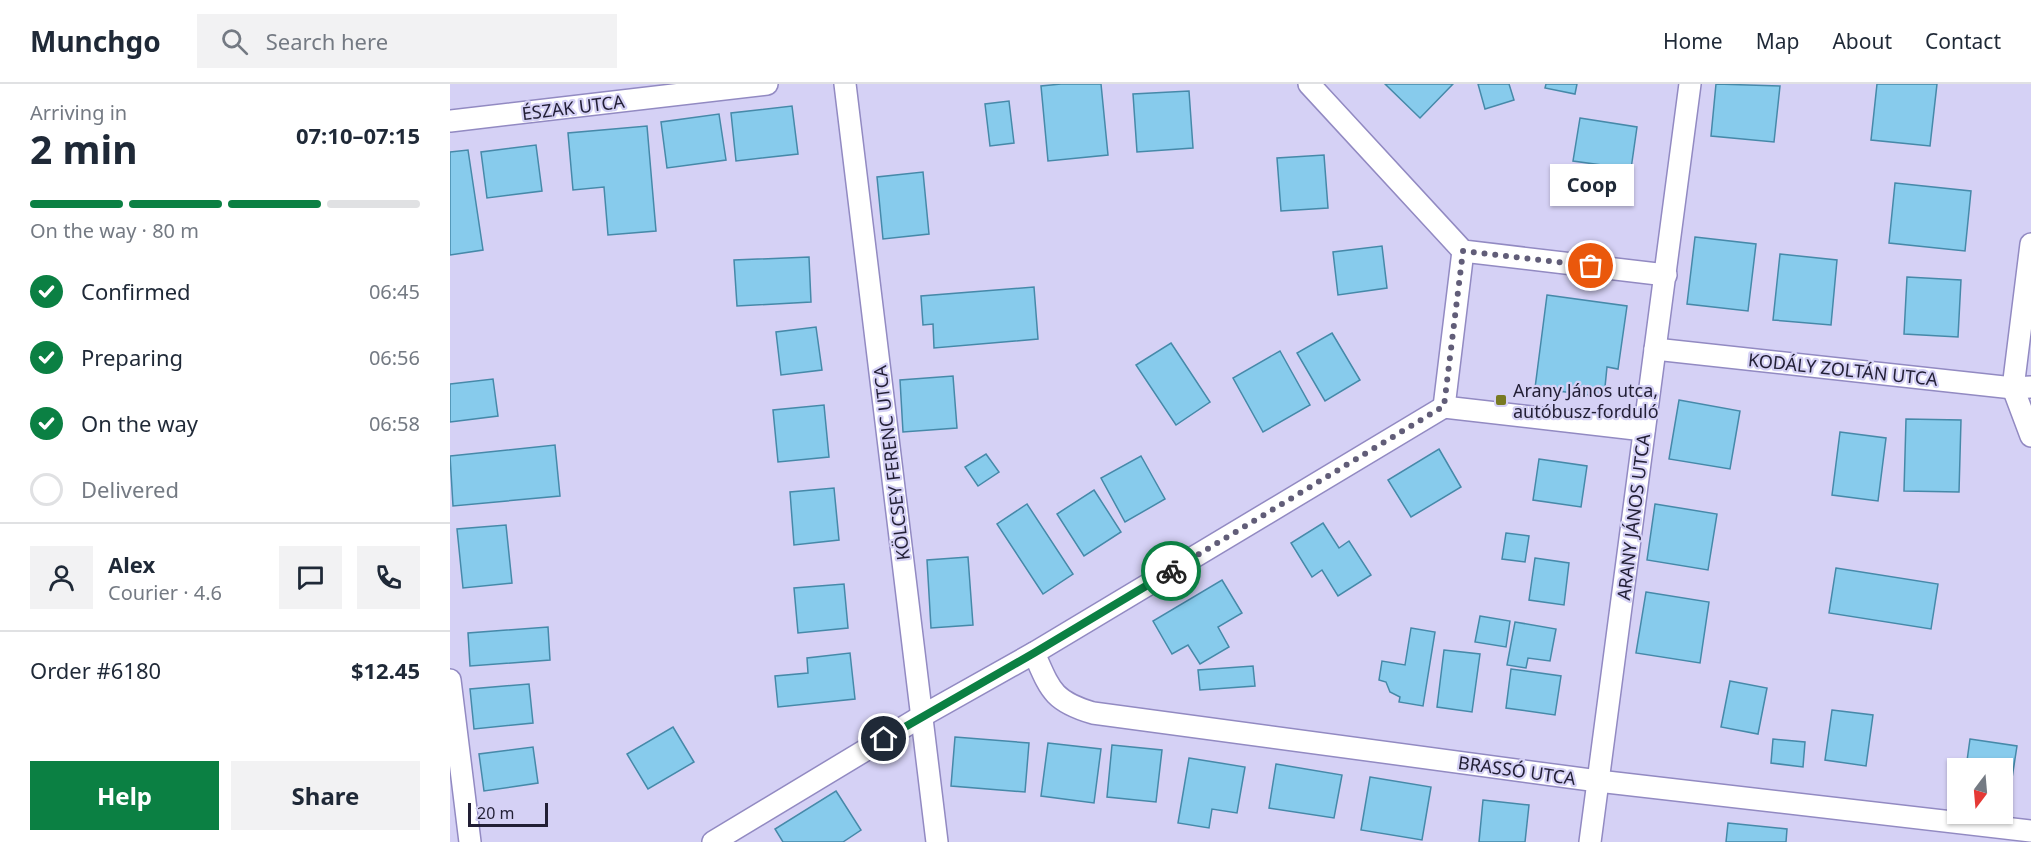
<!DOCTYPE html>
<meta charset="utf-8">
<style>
body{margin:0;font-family:"Noto Sans",sans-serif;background:#f2f2f3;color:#1f2937;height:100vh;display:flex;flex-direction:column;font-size:22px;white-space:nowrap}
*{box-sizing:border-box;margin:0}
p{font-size:20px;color:#747a83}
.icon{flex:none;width:33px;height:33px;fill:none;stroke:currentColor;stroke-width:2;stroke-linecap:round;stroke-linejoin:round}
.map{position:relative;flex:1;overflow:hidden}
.details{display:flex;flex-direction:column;background:#fff;width:450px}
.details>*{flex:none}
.needle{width:39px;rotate:196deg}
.controls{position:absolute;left:1497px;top:674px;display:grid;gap:12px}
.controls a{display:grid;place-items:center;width:66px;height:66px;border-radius:0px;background:#fff;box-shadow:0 2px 4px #0004;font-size:30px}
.scale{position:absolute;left:18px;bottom:15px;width:80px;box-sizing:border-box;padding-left:6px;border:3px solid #221f35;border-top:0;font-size:16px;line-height:21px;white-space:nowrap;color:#221f35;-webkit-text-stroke:4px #d5d1f5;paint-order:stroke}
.pin{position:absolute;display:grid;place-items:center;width:51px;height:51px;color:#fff;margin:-26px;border:3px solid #fff;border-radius:50%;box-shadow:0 2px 6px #0007}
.courier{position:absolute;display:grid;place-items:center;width:60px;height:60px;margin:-30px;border:4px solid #0b8043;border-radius:50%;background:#fff;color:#222;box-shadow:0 2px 8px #0007}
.bubble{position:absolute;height:42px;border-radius:0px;background:#fff;box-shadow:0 2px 4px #0004;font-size:20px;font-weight:700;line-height:42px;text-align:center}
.overview em{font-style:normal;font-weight:700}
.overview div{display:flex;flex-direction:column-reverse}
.overview{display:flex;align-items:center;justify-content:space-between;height:102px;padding:0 30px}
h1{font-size:39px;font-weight:700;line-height:45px}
.bar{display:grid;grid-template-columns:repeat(4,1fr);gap:9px 6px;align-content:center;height:72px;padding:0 30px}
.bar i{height:8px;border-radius:4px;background:#e0e1e3}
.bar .on{background:#0b8043}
.bar p{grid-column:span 4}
.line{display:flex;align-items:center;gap:15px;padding:0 30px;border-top:2px solid #e0e1e3}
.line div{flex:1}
.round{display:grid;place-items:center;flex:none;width:63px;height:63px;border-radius:0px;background:#f2f2f3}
ol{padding:0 30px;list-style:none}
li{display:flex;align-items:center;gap:18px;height:66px}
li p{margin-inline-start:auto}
li .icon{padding:6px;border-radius:50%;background:#0b8043;color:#fff;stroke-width:4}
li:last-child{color:#747a83}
li i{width:33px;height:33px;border:3px solid #e0e1e3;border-radius:50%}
.cta{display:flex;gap:12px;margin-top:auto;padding:12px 30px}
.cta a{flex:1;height:69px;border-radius:0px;background:#0b8043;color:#fff;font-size:24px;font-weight:700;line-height:69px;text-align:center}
.cta a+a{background:#f2f2f3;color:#1f2937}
header{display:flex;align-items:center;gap:36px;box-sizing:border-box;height:84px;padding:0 30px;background:#fff;border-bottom:2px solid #e0e1e3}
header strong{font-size:28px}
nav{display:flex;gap:33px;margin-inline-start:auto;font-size:21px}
.search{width:420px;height:54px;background:#f2f2f3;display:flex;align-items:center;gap:15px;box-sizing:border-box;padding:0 21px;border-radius:0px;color:#747a83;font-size:22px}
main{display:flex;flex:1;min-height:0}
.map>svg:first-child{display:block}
</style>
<header>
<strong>Munchgo</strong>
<div class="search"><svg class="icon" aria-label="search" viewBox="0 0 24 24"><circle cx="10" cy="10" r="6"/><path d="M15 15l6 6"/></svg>Search here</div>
<nav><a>Home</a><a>Map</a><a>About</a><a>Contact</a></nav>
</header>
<main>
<section class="details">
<div class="overview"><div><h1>2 min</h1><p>Arriving in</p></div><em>07:10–07:15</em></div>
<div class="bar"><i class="on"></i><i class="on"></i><i class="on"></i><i></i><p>On the way · 80 m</p></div>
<ol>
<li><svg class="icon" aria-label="check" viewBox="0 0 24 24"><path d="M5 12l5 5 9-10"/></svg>Confirmed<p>06:45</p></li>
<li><svg class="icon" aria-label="check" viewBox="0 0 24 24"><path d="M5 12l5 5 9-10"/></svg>Preparing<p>06:56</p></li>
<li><svg class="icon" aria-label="check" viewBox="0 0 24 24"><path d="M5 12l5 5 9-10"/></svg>On the way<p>06:58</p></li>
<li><i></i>Delivered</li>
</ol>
<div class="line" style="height:108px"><a class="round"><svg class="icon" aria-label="person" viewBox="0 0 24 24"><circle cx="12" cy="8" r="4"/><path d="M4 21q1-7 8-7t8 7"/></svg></a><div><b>Alex</b><p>Courier · 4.6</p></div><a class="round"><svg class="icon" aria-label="chat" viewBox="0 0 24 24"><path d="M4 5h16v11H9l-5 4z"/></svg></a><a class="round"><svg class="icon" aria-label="phone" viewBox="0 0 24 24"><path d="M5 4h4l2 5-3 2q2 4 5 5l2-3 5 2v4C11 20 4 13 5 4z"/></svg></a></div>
<div class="line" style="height:78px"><div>Order #6180</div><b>$12.45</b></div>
<div class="cta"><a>Help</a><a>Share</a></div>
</section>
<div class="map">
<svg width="1581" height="758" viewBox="0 0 1581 758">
<rect width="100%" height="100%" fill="#d5d1f5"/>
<g fill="#87cbec" stroke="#4689a9" stroke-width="1.5">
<polygon points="611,0 651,0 658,71 598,77 591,2"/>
<polygon points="935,0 1003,0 970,34"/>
<polygon points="1028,0 1059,0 1064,16 1035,25"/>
<polygon points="1096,0 1127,0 1125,10 1095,4"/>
<polygon points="1266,0 1330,2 1324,58 1261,52"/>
<polygon points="1427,0 1487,0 1480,62 1421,56"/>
<polygon points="739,7 743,64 687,68 683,10"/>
<polygon points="559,17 564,59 540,62 535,20"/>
<polygon points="342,22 348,70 286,77 281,29"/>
<polygon points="269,30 276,76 217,84 211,38"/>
<polygon points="1130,34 1187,43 1181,85 1123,77"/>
<polygon points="197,42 206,147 158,151 154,103 123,106 118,49"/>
<polygon points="86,61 92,107 37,114 31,68"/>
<polygon points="18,66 33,166 0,171 0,68"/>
<polygon points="874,71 878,124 831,127 827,74"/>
<polygon points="473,88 479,150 433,155 427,93"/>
<polygon points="1445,99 1521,107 1515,167 1439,159"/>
<polygon points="1245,153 1306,160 1298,227 1237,220"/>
<polygon points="932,162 937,204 888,211 883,168"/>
<polygon points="1330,170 1387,176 1381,241 1323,236"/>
<polygon points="359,173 361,218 287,222 284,176"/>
<polygon points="1457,193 1511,196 1508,253 1454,250"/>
<polygon points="584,203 588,255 484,264 483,240 473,241 471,212"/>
<polygon points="1097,211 1177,222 1168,285 1157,283 1154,313 1085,304"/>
<polygon points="366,243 372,286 331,291 326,248"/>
<polygon points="882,249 910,296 875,317 847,269"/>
<polygon points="721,259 760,318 726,341 686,281"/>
<polygon points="830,267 860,321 813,348 783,294"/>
<polygon points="503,292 507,344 453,348 450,296"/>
<polygon points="43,295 48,332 0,338 0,300"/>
<polygon points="1229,316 1290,327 1280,385 1219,375"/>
<polygon points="374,321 379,373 328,378 323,326"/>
<polygon points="1456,335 1511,336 1509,408 1454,407"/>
<polygon points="1390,348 1436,354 1428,417 1382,411"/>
<polygon points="105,361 110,412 3,422 0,372"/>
<polygon points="989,365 1011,403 961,433 938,396"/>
<polygon points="536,370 549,388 528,402 515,383"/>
<polygon points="691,372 715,415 675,438 651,394"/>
<polygon points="1089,375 1137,382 1131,423 1083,416"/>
<polygon points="384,404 389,456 344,461 340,408"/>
<polygon points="644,406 671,448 634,472 607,430"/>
<polygon points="577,420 623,490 593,510 547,440"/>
<polygon points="1205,420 1267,430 1258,486 1197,476"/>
<polygon points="873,439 889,464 899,457 921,491 888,512 872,486 862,493 841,459"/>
<polygon points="56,441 62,499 13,504 7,445"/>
<polygon points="1056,449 1079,452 1075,478 1052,475"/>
<polygon points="518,473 523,541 481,544 477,476"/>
<polygon points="1085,474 1119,479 1114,521 1079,516"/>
<polygon points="1386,484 1488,500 1481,545 1379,529"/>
<polygon points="772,496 792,529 768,543 779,563 750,580 738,561 722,570 703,537"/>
<polygon points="394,500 398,544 348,549 344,504"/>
<polygon points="1196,508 1259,518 1250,579 1186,569"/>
<polygon points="1030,532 1060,537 1056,563 1025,558"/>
<polygon points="1065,538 1106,545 1100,577 1078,574 1076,584 1057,581"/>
<polygon points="98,543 100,576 20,582 18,549"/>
<polygon points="961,544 985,548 973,622 949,618 950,613 940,608 936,598 929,596 932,577 955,581"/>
<polygon points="994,566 1030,570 1022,628 987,623"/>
<polygon points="400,569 405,615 328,623 325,592 358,589 357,574"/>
<polygon points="803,582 805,602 750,606 748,586"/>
<polygon points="1061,585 1111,592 1105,631 1056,624"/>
<polygon points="1280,597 1317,604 1308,650 1271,643"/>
<polygon points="79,600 83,639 24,645 20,605"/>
<polygon points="1382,626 1423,631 1416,682 1375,676"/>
<polygon points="223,643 244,678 198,705 177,670"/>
<polygon points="505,653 579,659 575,708 501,702"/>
<polygon points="1323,655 1355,658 1353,683 1321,679"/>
<polygon points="1520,655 1567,662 1560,707 1552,706 1552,684 1516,684"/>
<polygon points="598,659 651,665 644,719 591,712"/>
<polygon points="662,661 712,666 706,718 657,713"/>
<polygon points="83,663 88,699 34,707 29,670"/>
<polygon points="739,674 795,683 787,729 762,725 759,744 728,739"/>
<polygon points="826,680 892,691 884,734 819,724"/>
<polygon points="920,693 981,703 972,756 911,746"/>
<polygon points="386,707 411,746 393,758 333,758 325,745"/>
<polygon points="1033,716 1079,721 1075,758 1029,758"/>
<polygon points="1278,739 1337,745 1336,758 1276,758"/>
</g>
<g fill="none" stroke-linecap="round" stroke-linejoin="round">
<g stroke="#928ac2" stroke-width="24">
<g id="minor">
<polyline points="395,0 487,758"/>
<polyline points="859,0 1013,167 1216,191"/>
<polyline points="0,37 317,0"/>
<polyline points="1581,160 1563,304 1581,352"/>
<polyline points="1013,167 994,323 1194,346"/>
<polyline points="1205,265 1563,304 1581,303"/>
<path d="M584,569C600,605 602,617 643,629L1148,697L1581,747"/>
<polyline points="0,596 20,758"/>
<polyline points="263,758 472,632 584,569 994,323"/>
<polyline points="1140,758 1240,0"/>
</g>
</g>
<use href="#minor" stroke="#fff" stroke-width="21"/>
</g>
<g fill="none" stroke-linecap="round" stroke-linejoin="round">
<polyline stroke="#615d78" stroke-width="6" stroke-dasharray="0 10.8" points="721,487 994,322 1013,167 1141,182"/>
<polyline stroke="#0b8043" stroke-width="8" points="434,655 584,569 721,487"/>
</g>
<rect fill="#787a22" stroke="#d5d1f5" stroke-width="2" x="1045" y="310" width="12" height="12" rx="3"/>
<g text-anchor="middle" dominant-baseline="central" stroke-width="4.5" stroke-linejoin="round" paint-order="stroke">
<g font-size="18" fill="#221f35" stroke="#d5d1f5">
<text transform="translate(123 23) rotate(-7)">ÉSZAK UTCA</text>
<text transform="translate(1393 285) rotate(6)">KODÁLY ZOLTÁN UTCA</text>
<text transform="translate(441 379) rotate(-97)">KÖLCSEY FERENC UTCA</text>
<text transform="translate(1183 433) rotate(-83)">ARANY JÁNOS UTCA</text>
<text transform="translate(1067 686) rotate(8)">BRASSÓ UTCA</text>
</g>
<g font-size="18" fill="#221f35" stroke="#d5d1f5" text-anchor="start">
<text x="1063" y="306">Arany János utca,<tspan x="1063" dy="21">autóbusz-forduló</tspan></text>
</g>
</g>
</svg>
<div class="controls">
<a><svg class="needle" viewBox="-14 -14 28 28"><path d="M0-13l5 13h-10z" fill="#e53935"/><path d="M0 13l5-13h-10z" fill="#747a83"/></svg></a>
</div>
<div class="scale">20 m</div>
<div class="pin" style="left:1141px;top:182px;background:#ea580c"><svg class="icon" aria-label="bag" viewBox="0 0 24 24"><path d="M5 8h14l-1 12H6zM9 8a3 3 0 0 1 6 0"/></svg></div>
<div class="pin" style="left:434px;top:655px;background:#1f2937"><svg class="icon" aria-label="home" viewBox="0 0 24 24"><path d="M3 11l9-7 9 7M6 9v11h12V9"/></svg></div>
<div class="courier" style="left:721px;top:487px"><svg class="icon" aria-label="bike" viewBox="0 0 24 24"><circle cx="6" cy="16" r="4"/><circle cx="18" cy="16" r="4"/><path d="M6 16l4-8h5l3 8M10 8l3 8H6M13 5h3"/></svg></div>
<div class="bubble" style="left:1100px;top:80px;width:84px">Coop</div>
</div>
</main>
